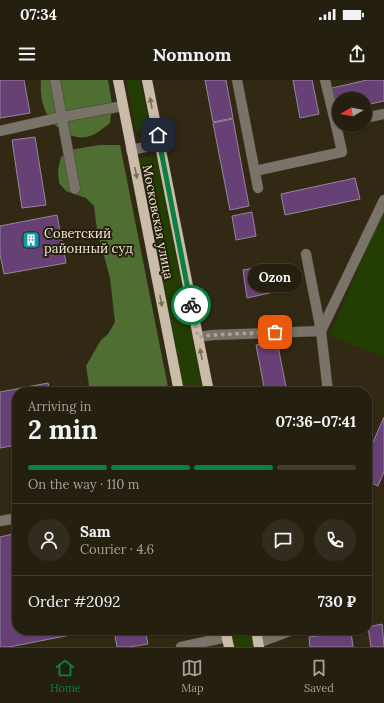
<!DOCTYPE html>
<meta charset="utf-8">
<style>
body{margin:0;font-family:Lora,serif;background:#312c1d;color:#f1f3f6;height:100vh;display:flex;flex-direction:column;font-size:15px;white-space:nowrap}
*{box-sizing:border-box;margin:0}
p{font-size:13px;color:#a3a29e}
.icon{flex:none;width:22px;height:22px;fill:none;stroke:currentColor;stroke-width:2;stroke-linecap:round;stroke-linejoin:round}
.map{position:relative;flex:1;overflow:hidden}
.sheet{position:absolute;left:12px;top:307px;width:360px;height:248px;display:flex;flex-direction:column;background:#251f0f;border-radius:16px;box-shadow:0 1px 3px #0004,0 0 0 1px #423d2f}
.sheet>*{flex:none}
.needle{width:26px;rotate:260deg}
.buttons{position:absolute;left:332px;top:12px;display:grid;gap:8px}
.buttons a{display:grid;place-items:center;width:40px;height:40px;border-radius:50%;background:#251f0f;box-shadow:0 1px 3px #0004,0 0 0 1px #423d2f;font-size:20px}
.pin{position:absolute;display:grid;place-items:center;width:34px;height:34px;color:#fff;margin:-17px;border-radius:8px;box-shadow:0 2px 6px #0006}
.courier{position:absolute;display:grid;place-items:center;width:40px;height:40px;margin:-20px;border:3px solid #0b8043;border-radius:50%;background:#fff;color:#222;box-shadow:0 1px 5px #0007}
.bubble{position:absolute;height:28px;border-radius:14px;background:#251f0f;box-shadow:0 1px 3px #0004,0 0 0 1px #423d2f;font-size:13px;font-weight:700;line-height:28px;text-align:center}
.headline em{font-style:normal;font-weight:700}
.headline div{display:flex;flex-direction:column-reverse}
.headline{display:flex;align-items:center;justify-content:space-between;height:68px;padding:0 16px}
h1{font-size:26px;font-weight:700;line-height:30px}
.bar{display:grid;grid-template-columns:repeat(4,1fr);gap:6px 4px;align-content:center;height:48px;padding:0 16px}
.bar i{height:5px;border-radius:3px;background:#423d2f}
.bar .active{background:#0b8043}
.bar p{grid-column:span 4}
.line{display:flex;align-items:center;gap:10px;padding:0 16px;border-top:1px solid #423d2f}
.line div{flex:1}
.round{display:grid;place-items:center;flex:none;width:42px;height:42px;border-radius:21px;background:#312c1d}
.status{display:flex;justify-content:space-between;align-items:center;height:28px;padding:0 20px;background:#251f0f;direction:ltr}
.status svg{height:11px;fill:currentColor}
header{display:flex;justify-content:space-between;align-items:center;height:52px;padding:0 16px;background:#251f0f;font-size:18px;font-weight:700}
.menu{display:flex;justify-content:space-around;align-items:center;height:56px;border-top:1px solid #423d2f;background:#251f0f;font-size:11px;color:#a3a29e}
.menu a{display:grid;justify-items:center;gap:2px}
.menu .active{color:#0b8043}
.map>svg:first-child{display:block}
</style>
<div class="status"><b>07:34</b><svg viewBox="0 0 49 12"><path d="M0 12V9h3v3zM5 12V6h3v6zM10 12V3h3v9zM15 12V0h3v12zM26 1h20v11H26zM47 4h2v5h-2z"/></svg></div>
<header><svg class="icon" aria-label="menu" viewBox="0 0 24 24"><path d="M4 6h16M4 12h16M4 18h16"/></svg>Nomnom<svg class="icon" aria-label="share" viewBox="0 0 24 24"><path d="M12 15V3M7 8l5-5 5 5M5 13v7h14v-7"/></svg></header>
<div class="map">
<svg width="384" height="567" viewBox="0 0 384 567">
<rect width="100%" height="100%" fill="#312914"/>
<g fill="#233d03">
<polygon points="126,0 140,0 150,49 136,51"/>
<polygon points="156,75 203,312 184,312 138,78"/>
<polygon points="384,129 384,277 329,256"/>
<polygon points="231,550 250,550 254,567 234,567"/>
</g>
<g fill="#4f6e32">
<path d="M41,0H108L112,24L110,43C103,48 95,56 86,57C81,58 73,57 68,54C47,44 39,23 41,0Z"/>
<polygon points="99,65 120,65 169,312 90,312 86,286 101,260 108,254 115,242 110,198 97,150 94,126 86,118 66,111 59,103 58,90 61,77 70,70"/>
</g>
<g fill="#674175" stroke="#95869b">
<polygon points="0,0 24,0 30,33 0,38"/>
<polygon points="205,0 226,0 233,38 213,42"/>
<polygon points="293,0 312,0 319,34 300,38"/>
<polygon points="367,0 384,0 384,21 365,25 365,19 339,19 339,31 337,31 332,8"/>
<polygon points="233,39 249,126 230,130 213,43"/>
<polygon points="35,57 46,125 22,128 12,60"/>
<polygon points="355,98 360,119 285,135 281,114"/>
<polygon points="252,132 256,156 236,160 232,136"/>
<polygon points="57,135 66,183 4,194 0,174 0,146"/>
<polygon points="278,184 283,210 247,218 243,190"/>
<polygon points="277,261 287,312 265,312 256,265"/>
<polygon points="48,303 50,312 17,312 17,365 0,368 0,312"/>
<polygon points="384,337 384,392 378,406 367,401 367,376"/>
<polygon points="17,453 17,550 96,550 9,567 0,567 0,457"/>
<polygon points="382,544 384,567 371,567 368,547"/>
<polygon points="114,550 145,550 148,564 129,567 117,567"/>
<polygon points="351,552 353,567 310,567 309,557"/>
</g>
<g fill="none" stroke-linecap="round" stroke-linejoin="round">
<g stroke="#4b4430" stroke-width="11">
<g id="minor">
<polyline points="55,0 75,109"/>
<polyline points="237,0 258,108"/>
<polyline points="325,0 336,45 339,44"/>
<polyline points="365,38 384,34"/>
<polyline points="0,51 62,37 123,26"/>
<polyline points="131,70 159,64"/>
<polyline points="255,91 342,72 336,45"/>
<polyline points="306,174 321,251"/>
<polyline points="321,251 384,120"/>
<polyline points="198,257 213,255 321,251 328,312"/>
<polyline points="0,441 17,438"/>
<polyline points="258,563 292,550"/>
<polyline points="181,567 227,557"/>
</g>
</g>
<g stroke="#4b4430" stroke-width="11">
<g id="major">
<polyline points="118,0 179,312"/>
<polyline points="147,0 209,312"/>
<polyline points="225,550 229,567"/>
<polyline points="256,550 259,567"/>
</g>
</g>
<use href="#minor" stroke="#7a736a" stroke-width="10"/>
<use href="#major" stroke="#cbbcaa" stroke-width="10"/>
</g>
<defs><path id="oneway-solid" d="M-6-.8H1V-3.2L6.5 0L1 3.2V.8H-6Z"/></defs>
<g fill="#796e5a">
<use href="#oneway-solid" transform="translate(151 23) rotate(-101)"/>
<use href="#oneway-solid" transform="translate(136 93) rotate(79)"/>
<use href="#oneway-solid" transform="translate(161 221) rotate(79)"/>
<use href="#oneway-solid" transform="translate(201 274) rotate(-101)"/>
</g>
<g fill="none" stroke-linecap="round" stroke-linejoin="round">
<polyline stroke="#aba495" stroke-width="4" stroke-dasharray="0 7.2" points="191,225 198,257 213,255 275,252"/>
<polyline stroke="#0b8043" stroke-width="5" points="158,55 191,225"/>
</g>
<defs>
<g id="building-square" transform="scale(0.9)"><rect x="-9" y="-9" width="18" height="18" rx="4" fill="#0f9aa8" stroke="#271f0a"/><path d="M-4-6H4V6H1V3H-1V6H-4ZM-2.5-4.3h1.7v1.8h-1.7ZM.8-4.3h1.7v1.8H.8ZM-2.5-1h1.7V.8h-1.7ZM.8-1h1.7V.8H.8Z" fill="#fff"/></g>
</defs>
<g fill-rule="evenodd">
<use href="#building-square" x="31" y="160"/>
</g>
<g text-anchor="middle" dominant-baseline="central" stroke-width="4" stroke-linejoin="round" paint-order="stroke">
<g font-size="13" fill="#ece7da" stroke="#271f0a">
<text transform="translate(158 142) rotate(79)">Московская улица</text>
</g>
<g font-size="13" fill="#ece7da" stroke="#271f0a" text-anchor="start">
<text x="44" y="153">Советский<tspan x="44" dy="15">районный суд</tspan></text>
</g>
</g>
</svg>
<div class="buttons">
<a><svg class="needle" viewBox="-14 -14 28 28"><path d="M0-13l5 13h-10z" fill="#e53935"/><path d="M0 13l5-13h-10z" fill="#a3a29e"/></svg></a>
</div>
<div class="pin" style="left:275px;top:252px;background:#ea580c"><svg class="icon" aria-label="bag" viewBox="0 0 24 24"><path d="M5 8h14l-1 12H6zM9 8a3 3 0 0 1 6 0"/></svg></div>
<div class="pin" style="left:158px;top:55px;background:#1f2937"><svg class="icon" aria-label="home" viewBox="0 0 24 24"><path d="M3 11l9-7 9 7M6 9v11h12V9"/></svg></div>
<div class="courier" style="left:191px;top:225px"><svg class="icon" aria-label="bike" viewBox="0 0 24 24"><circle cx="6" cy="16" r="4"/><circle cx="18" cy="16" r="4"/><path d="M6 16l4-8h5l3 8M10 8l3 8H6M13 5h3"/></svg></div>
<div class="bubble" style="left:248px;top:184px;width:54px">Ozon</div>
<section class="sheet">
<div class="headline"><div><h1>2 min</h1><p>Arriving in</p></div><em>07:36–07:41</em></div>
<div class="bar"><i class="active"></i><i class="active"></i><i class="active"></i><i></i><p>On the way · 110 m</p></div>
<div class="line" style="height:72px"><a class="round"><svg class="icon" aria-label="person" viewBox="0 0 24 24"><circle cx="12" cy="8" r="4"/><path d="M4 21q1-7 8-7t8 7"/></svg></a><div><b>Sam</b><p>Courier · 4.6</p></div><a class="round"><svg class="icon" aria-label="chat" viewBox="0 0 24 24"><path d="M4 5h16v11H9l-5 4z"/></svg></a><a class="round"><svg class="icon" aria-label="phone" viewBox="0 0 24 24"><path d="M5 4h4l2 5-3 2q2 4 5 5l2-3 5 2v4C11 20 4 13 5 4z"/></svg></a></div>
<div class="line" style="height:52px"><div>Order #2092</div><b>730 ₽</b></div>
</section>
</div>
<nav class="menu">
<a class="active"><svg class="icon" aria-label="home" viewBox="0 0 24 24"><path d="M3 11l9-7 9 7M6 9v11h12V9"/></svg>Home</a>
<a><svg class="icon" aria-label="map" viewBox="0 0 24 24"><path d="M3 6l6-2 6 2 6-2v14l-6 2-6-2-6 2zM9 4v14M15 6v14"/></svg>Map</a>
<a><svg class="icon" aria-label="saved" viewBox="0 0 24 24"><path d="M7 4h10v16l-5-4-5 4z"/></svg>Saved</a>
</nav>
